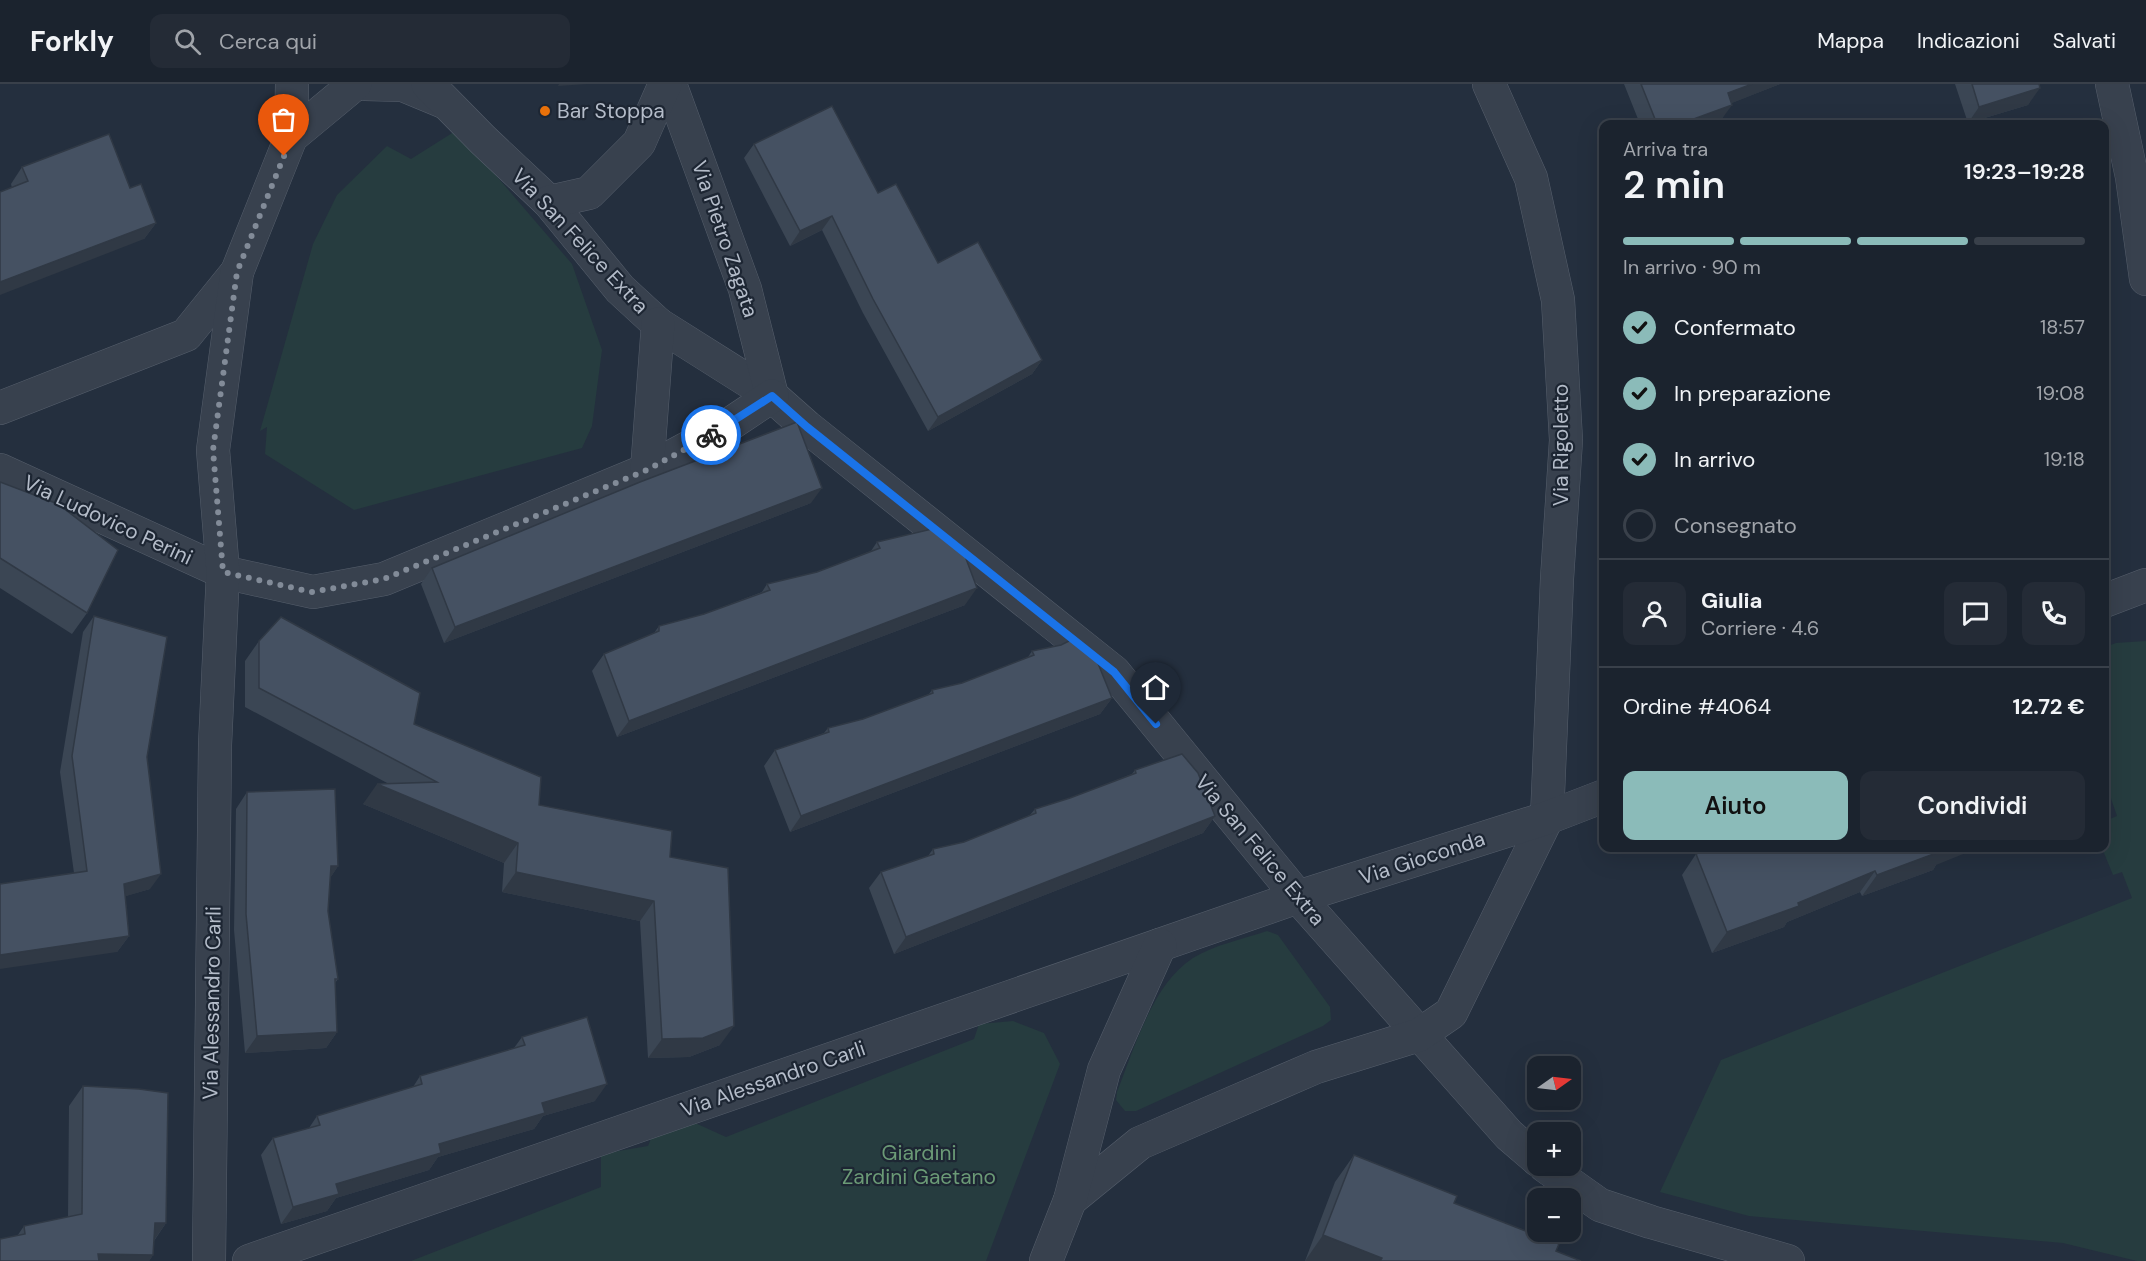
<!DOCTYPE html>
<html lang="it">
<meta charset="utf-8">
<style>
body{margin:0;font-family:"DM Sans",sans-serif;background:#242b36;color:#f1f3f6;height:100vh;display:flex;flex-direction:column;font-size:22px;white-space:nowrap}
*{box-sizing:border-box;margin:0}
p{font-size:20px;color:#a0a4aa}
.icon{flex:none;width:33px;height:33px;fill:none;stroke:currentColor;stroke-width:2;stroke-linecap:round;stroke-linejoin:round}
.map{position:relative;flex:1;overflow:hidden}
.panel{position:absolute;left:1599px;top:36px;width:510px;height:732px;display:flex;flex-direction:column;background:#1b232e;border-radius:12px;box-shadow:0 6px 24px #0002,0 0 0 2px #39404a}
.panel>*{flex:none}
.needle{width:39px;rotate:76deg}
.tools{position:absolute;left:1527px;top:972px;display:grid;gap:12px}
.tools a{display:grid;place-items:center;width:54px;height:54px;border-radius:12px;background:#1b232e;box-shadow:0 6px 24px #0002,0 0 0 2px #39404a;font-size:30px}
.pin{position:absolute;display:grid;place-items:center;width:51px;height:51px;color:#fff;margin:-62px -26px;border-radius:50% 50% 50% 0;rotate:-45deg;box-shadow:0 0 6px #0007}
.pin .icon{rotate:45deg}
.courier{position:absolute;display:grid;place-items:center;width:60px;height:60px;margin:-30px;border:4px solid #1a73e8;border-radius:50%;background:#fff;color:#222;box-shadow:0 2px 8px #0007}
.headline em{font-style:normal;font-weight:600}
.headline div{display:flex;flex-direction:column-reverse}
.headline{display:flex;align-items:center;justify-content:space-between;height:102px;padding:0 24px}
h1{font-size:39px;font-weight:600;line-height:45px}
.bar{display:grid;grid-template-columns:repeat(4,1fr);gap:9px 6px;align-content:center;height:72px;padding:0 24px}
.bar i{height:8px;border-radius:4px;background:#39404a}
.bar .active{background:#8bbbb9}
.bar p{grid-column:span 4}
.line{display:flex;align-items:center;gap:15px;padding:0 24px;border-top:2px solid #39404a}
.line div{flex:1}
.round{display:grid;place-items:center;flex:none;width:63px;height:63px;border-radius:12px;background:#242b36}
ol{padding:0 24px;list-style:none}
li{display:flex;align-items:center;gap:18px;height:66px}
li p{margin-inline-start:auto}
li .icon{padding:6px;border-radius:50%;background:#8bbbb9;color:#111;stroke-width:4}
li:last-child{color:#a0a4aa}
li i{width:33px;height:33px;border:3px solid #39404a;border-radius:50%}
.primary-button{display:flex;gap:12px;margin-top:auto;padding:12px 24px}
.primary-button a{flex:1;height:69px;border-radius:12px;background:#8bbbb9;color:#111;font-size:24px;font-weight:600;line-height:69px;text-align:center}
.primary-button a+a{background:#242b36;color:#f1f3f6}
header{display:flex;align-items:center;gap:36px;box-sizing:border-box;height:84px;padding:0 30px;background:#1b232e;border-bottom:2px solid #39404a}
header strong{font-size:28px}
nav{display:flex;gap:33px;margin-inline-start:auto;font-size:21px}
.search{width:420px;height:54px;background:#242b36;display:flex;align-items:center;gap:15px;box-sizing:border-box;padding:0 21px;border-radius:12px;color:#a0a4aa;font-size:22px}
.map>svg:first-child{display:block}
</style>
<header>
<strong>Forkly</strong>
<div class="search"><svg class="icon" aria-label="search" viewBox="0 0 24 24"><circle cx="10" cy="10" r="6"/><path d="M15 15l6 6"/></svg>Cerca qui</div>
<nav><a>Mappa</a><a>Indicazioni</a><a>Salvati</a></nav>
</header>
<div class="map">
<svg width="2146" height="1177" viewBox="0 0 2146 1177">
<rect width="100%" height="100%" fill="#242f3e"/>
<g fill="#263c3f">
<polygon points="457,46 572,180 602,266 592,342 582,364 354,426 265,370 267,343 260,347 313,160 337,111 387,62 411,75"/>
<polygon points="2146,557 2146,1177 2137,1177 2063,1159 1749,1132 1660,1108 1721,976 2132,814 2122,788 2113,791 2102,764 2104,764 2105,737 2117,732 2105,697 2105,563 2116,559"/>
<path d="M1267,847L1278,851L1330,923L1331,936L1323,942L1136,1027H1125L1116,1016L1117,1008C1134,965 1153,899 1193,874C1214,861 1243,855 1267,847Z"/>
<polygon points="1013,937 1044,949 1060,980 986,1177 411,1177 601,1103 601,1070 648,1062 655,1045 684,1034 726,1053 974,955 979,940"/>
</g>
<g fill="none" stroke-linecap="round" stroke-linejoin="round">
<g stroke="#565f6c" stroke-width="34">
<g id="minor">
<polyline points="365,0 403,1 444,18"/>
<polyline points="428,0 483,56 549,118 620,205 658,240 772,312 807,343 1114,588 1298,813 1509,1051 1538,1076"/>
<polyline points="670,0 745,205 772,312"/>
<polyline points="2112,0 2132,93 2146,195"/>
<polyline points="291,53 355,0"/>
<polyline points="549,118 589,109 639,59 665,0"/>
<polyline points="0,324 186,251 237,188"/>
<polyline points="0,386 223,488 313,508 384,495 647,386 721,346 772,312"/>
<polyline points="647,386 658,240"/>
<polyline points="2104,517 2146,501"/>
<polyline points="1545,1082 1600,1121 1651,1138 1788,1177"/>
<polyline points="1070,1116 1140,1059 1316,983 1419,951 1451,929 1547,734 1557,495 1566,356 1558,216 1531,94 1489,0"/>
<polyline points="209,1177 215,661 223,488 213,366 237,188 291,53 292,0"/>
<polyline points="249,1177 1298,813 1547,734 1604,712"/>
<polyline points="1046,1177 1070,1116 1104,986 1160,861"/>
</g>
</g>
<use href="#minor" stroke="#38414e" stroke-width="33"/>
</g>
<g fill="#3b4654">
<polygon points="1624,0 1780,0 1731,19 1721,36 1709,40 1640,40"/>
<polygon points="1955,0 2039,0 2028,21 1968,39"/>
<polygon points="754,60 878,109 938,179 1042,276 1032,290 928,347 863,229 822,146 790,162 744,74"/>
<polygon points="22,83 130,104 156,139 144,155 12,104 11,100"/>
<polygon points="0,398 87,529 72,550 0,504"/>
<polygon points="811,419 444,559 421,500 432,484"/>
<polygon points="877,458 965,521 617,653 592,587 604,570 654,549 659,542 704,530 762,508 767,500 817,488 871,467"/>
<polygon points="94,532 147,673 150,805 125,812 129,852 117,868 74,789 60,688 83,548"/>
<polygon points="259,557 414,640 539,721 670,773 720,961 689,973 648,974 640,837 502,808 504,779 363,720 389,700 245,623 245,577"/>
<polygon points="1032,567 1112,614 1100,630 790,748 764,682 775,666 824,649 828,644 863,635 929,610 932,606 962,599 1028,573"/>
<polygon points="1135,686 1215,732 1203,749 894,870 869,804 881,788 928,772 933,765 964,758 1030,731 1035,725 1070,714 1132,690"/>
<polygon points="247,708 338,782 330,794 328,827 338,895 335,899 337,948 326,964 245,969 234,846 236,725"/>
<polygon points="1696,770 1936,781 1933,786 1862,812 1860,808 1787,838 1784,843 1712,869 1682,791"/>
<polygon points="522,953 595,1017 543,1032 534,1045 438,1073 429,1086 336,1114 327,1127 281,1140 261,1071 273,1054 309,1044 317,1032 413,1003 420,992 514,964"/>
<polygon points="83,1002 166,1139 154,1157 153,1171 149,1177 0,1177 24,1142 68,1133 69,1022"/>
<polygon points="1354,1071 1556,1167 1581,1177 1305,1177 1335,1098"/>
</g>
<g fill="#303945">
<polygon points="559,0 587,0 558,2"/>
<polygon points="1752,0 1780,0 1717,25 1728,9"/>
<polygon points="2040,4 2028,21 1968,39 1979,23"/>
<polygon points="1732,21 1721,36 1709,40 1680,40"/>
<polygon points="832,132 822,146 790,162 800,147"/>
<polygon points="156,139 144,155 0,211 0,198"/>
<polygon points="1042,276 1032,290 928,347 938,333"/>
<polygon points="822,404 811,419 444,559 455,543"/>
<polygon points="977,504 965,521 617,653 629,637"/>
<polygon points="1112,614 1100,630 790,748 801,732"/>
<polygon points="377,700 518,759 504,779 363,720"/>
<polygon points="1215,732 1203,749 894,870 906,853"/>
<polygon points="1945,764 1978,764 1936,781 1933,786 1862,812 1877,791"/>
<polygon points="331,782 338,782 327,799"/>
<polygon points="1875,787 1860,808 1787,838 1784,843 1712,869 1727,848"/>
<polygon points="516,788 654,817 640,837 502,808"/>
<polygon points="161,790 150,805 113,816 124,800"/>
<polygon points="129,852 117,868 0,885 0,871"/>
<polygon points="734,942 720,961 689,973 648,974 662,955"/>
<polygon points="337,948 326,964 245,969 257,952"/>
<polygon points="607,1000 595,1017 543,1032 534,1045 438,1073 429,1086 336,1114 327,1127 281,1140 293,1123 336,1100 542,1019"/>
<polygon points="155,1139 166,1139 152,1159"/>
<polygon points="1323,1151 1382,1174 1380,1177 1305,1177"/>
<polygon points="98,1170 153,1171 149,1177 93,1177"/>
</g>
<g fill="#455162" stroke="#303945" stroke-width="1.5">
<polygon points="1641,0 1752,0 1728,9 1732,21 1680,40 1657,40"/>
<polygon points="1972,0 2039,0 2040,4 1979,23"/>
<polygon points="832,22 878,109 896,100 938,179 978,158 1042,276 938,333 873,215 832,132 800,147 754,60"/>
<polygon points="109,50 130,104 141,100 156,139 0,198 0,108 28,97 22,83"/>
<polygon points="797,338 822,404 455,543 432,484 640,398"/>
<polygon points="0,398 58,420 118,466 87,529 0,474"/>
<polygon points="936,444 962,464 977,504 629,637 604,570 659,547 659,542 704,530 770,506 767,500 817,488 880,464 877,458"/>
<polygon points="94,532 167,553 147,673 161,790 124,800 129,852 0,871 0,800 87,787 72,672"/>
<polygon points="281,533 420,609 414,640 541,693 539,721 672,747 670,773 728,784 734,942 703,954 662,955 654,817 516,788 518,759 377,700 437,698 259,604 259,557"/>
<polygon points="1073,555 1095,572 1112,614 801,732 775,666 829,648 828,644 863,635 933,609 932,606 962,599 1034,571 1032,567 1061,561"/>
<polygon points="1182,670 1198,689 1215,732 906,853 881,788 934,770 933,765 964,758 1036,729 1035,725 1070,714 1136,689 1135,686"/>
<polygon points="335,705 338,782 331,782 328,827 338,895 335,895 337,948 257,952 246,830 247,708"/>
<polygon points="1713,764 1947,764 1947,765 1877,791 1875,787 1798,819 1799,822 1727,848 1696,770"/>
<polygon points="587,933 607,1000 542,1019 545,1029 439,1060 441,1069 336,1100 339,1110 293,1123 273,1054 320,1041 317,1032 422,1000 420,992 525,961 522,953"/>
<polygon points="83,1002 139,1005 168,1009 166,1139 155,1139 153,1171 98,1170 99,1177 0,1177 0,1155 25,1150 24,1142 82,1130"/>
<polygon points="1354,1071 1457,1112 1454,1119 1559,1160 1556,1167 1581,1177 1380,1177 1382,1174 1323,1151"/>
</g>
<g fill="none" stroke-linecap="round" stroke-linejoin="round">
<polyline stroke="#828b98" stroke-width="6" stroke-dasharray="0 10.8" points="284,72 237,188 213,366 223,488 312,508 384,495 647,386 711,351"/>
<polyline stroke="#1a73e8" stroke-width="8" points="711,351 772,312 807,343 1114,588 1156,640"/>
</g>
<circle fill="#e8710a" stroke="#1d2633" stroke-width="2" cx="545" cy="27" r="6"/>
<g text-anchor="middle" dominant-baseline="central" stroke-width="4.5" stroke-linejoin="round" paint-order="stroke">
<g font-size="21" fill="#b4bcc9" stroke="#1d2633" text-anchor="start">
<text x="557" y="27">Bar Stoppa</text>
</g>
<g font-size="21" fill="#b4bcc9" stroke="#1d2633">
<text transform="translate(725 155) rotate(71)">Via Pietro Zagata</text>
<text transform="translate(580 157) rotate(47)">Via San Felice Extra</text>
<text transform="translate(1561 361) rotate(-90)">Via Rigoletto</text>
<text transform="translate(108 436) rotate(25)">Via Ludovico Perini</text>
<text transform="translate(1260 766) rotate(50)">Via San Felice Extra</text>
<text transform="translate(1422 774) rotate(-18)">Via Gioconda</text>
<text transform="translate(212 919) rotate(-89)">Via Alessandro Carli</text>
<text transform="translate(773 995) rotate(-19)">Via Alessandro Carli</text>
</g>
<g font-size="21" fill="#6b9a76" stroke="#1d2633">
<text x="919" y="1069">Giardini<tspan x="919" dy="24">Zardini Gaetano</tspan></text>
</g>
</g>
</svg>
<div class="tools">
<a><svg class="needle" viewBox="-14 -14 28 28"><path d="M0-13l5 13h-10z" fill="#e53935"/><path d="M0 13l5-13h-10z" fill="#a0a4aa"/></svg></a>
<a>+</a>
<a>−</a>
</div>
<div class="pin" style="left:284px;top:72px;background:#ea580c"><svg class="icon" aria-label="bag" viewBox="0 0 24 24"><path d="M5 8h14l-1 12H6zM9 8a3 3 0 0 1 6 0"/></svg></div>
<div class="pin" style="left:1156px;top:640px;background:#1f2937"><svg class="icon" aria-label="home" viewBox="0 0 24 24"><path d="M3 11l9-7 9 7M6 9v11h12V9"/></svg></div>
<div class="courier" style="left:711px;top:351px"><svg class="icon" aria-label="bike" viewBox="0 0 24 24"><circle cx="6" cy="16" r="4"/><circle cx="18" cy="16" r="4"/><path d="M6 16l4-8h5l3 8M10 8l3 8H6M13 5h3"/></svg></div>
<section class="panel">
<div class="headline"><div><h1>2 min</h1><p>Arriva tra</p></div><em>19:23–19:28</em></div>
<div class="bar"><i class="active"></i><i class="active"></i><i class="active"></i><i></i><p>In arrivo · 90 m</p></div>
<ol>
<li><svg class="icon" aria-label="check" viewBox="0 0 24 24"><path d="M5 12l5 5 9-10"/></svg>Confermato<p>18:57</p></li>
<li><svg class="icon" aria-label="check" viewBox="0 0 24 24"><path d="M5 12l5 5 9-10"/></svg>In preparazione<p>19:08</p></li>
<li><svg class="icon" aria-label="check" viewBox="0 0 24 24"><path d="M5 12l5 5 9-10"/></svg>In arrivo<p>19:18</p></li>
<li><i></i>Consegnato</li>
</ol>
<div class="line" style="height:108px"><a class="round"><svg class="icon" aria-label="person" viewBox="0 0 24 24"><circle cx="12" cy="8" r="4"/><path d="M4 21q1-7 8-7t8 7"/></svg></a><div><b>Giulia</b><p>Corriere · 4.6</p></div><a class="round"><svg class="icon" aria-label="chat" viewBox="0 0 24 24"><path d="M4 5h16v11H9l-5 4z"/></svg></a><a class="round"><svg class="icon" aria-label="phone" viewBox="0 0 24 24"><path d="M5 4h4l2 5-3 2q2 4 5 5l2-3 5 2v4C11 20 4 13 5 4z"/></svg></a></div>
<div class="line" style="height:78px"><div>Ordine #4064</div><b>12.72 €</b></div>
<div class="primary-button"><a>Aiuto</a><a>Condividi</a></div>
</section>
</div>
